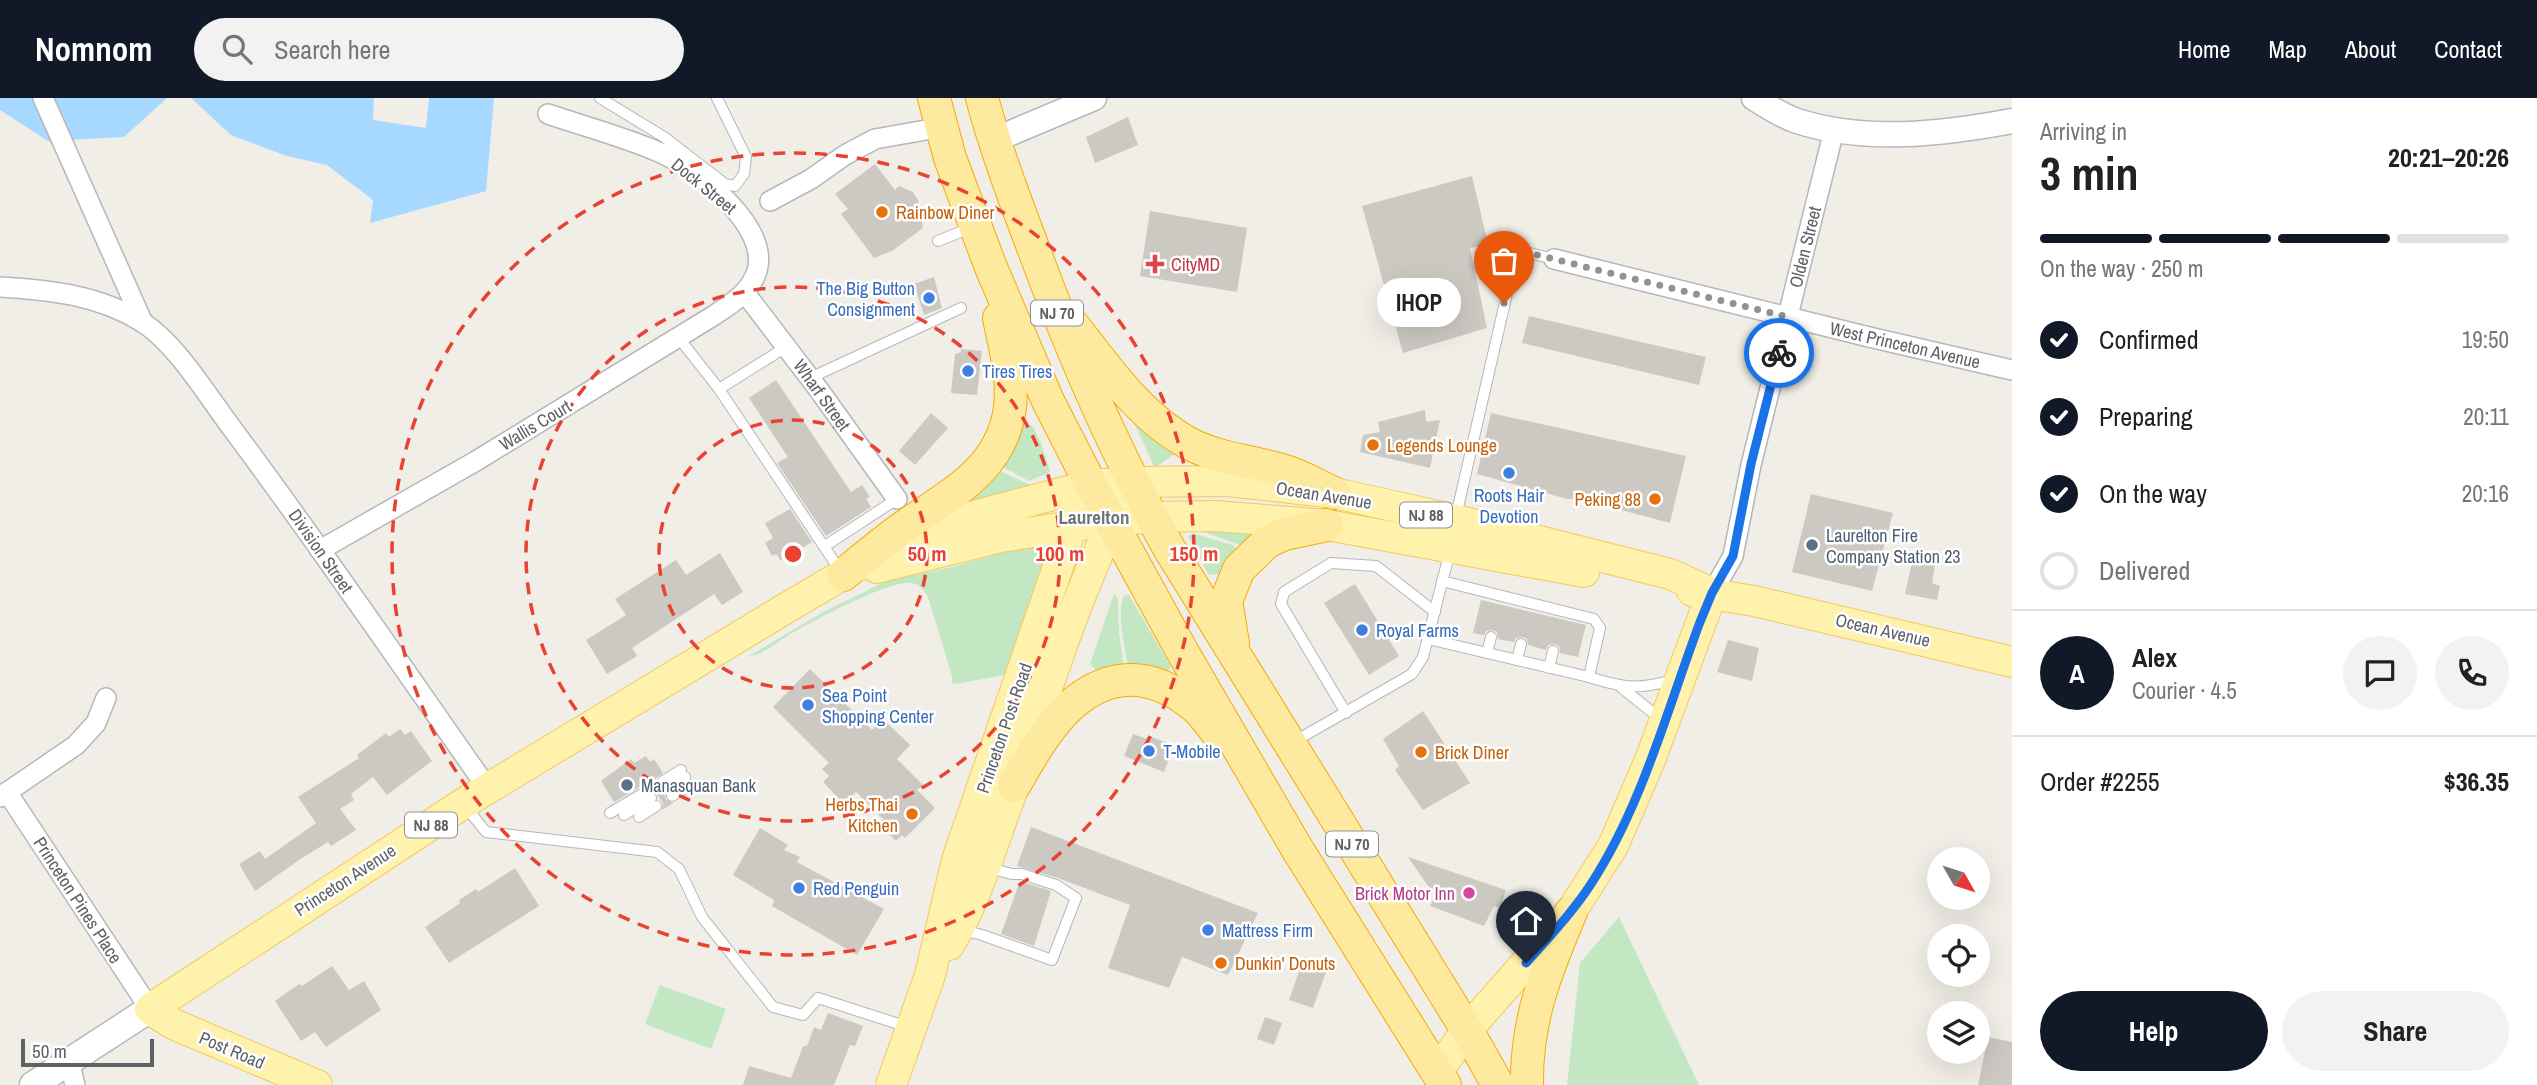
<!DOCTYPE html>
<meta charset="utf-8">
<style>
body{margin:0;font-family:"Archivo Narrow",sans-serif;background:#f2f2f2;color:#222;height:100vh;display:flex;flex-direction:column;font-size:26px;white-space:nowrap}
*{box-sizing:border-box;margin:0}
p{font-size:23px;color:#767676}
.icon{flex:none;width:38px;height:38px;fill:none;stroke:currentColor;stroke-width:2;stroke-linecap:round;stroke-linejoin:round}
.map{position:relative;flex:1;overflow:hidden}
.drawer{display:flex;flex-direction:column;background:#fff;width:525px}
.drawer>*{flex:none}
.needle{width:46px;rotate:129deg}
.tools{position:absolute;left:1927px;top:749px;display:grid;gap:14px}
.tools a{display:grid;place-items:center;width:63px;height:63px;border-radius:50%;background:#fff;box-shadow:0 7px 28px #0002;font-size:35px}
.scale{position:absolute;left:21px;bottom:18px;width:133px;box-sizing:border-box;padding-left:7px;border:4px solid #5e6267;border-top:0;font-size:19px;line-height:24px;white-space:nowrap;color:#5e6267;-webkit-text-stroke:5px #fff;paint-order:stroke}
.pin{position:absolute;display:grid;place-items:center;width:60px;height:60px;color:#fff;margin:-72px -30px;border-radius:50% 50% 50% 0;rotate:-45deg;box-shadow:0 0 7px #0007}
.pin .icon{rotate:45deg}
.courier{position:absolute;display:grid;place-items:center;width:70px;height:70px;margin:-35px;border:5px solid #1a73e8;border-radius:50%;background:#fff;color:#222;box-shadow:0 2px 9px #0007}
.bubble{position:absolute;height:49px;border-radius:24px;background:#fff;box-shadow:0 7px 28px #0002;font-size:23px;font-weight:700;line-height:49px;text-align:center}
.summary em{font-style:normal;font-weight:700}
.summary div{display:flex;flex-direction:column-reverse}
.summary{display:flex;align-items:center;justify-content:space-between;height:119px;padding:0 28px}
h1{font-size:46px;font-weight:700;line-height:52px}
.bar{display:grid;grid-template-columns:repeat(4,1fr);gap:10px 7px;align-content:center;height:84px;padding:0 28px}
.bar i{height:9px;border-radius:5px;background:#e0e0e0}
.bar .selected{background:#111827}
.bar p{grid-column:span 4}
.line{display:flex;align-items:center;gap:18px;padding:0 28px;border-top:2px solid #e0e0e0}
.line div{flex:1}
.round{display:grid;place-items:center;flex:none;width:74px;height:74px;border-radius:37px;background:#f2f2f2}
ol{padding:0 28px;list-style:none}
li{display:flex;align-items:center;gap:21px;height:77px}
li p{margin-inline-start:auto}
li .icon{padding:7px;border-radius:50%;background:#111827;color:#fff;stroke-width:4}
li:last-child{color:#767676}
li i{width:38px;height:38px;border:4px solid #e0e0e0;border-radius:50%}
.cta{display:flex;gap:14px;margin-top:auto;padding:14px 28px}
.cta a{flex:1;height:80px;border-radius:42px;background:#111827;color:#fff;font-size:28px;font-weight:700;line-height:80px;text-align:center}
.cta a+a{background:#f2f2f2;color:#222}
header{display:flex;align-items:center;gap:42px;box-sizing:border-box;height:98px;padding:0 35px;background:#111827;color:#fff}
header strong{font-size:33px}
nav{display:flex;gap:38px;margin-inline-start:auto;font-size:24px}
.search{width:490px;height:63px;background:#f2f2f2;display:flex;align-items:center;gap:18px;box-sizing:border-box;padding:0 24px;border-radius:38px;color:#767676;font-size:26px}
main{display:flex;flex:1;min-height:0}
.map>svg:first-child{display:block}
</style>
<header>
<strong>Nomnom</strong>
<div class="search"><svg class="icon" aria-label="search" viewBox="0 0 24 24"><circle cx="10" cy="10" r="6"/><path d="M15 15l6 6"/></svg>Search here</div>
<nav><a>Home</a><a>Map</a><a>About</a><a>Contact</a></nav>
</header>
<main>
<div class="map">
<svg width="2012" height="987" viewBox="0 0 2012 987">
<rect width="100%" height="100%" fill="#f0eee6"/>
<g fill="#c3e7c3">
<polygon points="1132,320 1181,351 1155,370"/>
<polygon points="1032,327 1041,345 1050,374 1029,383 999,367 1019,329"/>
<polygon points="996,371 1038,391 955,414"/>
<polygon points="1260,426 1262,435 1243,448 1198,432"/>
<polygon points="1195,436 1232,447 1239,452 1222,476 1209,477 1188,438"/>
<path d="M1041,447L1044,450C1044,482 1016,544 1004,577L956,586L952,585V578L928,499C924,493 920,486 912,485C888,482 810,525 787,538C776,545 763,557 749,558L825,513L889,482L948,470L1023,449Z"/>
<polygon points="1114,496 1118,500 1119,535 1124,570 1098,574 1090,566"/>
<path d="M1125,497H1129L1171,569L1164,577L1128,570C1126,554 1115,510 1125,497Z"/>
<polygon points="1619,819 1699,987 1567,987 1580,865"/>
<polygon points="660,887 726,911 711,951 645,926"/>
</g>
<g fill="#a7d8ff">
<polygon points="0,0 167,0 124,39 48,43 0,12"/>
<polygon points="191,0 374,0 373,22 426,30 429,0 494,0 486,93 370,125 373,102 327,67 287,58 231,37"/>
</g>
<g fill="#ccc9c3">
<polygon points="1128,19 1138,47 1095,65 1086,39"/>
<polygon points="875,66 895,92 899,88 913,94 918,102 923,130 892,153 874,160 841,116 848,111 835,96"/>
<polygon points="1472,78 1488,146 1470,150 1487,230 1403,255 1362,108"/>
<polygon points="1150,113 1247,130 1237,194 1140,178"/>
<polygon points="934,179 942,210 924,217 914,186"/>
<polygon points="1529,218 1706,259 1699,287 1522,245"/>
<polygon points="961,251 982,253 977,297 951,295 955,256 961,254"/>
<polygon points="776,282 851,394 862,387 870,399 866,401 871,409 826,438 777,365 788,359 749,300"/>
<polygon points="1425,312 1426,324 1440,322 1430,370 1360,354 1363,337 1380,334 1378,324"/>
<polygon points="931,315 948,330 915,367 899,353"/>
<polygon points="1491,315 1686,358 1670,425 1580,401 1567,401 1477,376"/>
<polygon points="1811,396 1893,415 1872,493 1792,474"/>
<polygon points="790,411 812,444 781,463 776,456 772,458 765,445 773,440 765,425"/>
<polygon points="720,455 743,494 722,507 714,496 632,550 637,558 607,576 586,542 626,517 615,501 676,462 686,477"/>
<polygon points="1914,455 1936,460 1932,485 1940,488 1937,502 1905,496"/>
<polygon points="1355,486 1399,558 1369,577 1324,505"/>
<polygon points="1481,502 1586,527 1578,559 1560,555 1559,548 1554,546 1548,547 1546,552 1528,547 1527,541 1522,539 1516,540 1514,544 1498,541 1497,534 1492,532 1486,533 1484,537 1473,535"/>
<polygon points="1728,542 1759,550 1752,583 1717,574"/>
<polygon points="810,571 872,632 883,621 910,647 897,661 923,687 917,692 935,710 905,740 902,737 896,743 878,725 883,721 856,694 844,706 823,684 829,678 822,671 829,665 773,609"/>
<polygon points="1423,613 1470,685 1423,712 1395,672 1399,668 1383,641"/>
<polygon points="400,631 405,637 411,633 432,663 387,697 373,679 351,696 354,702 340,711 356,732 331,748 328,744 302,760 255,793 239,766 260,753 265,761 316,725 298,699 359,660 357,657 386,635 389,639"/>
<polygon points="1133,636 1150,642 1151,639 1174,647 1164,674 1124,658"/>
<polygon points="646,658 650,664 654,661 663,675 656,680 656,686 665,697 666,702 673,705 662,712 663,705 650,686 643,687 614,704 601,683 631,661 634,665"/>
<polygon points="1031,729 1258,815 1228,877 1182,859 1169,890 1108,870 1130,807 1058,780 1017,768"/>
<polygon points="760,730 788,747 784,752 800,759 797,764 884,811 857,857 772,808 774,802 733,777"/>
<polygon points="1408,759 1506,792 1500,810 1494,808 1484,828 1430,808 1435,798"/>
<polygon points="515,770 539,808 449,865 425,829 460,805 459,802 476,791 478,794"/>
<polygon points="1020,783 1051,793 1034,848 1001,836"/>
<polygon points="1304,859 1319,864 1317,871 1326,874 1313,910 1289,902"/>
<polygon points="332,868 349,892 364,883 381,912 326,949 315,934 301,943 275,903 299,886 302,888"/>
<polygon points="828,915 863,928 855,948 850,947 834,987 743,987 749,968 791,980 803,948 807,948 814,929 821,932"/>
<polygon points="1265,919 1282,925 1274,947 1257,941"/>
<polygon points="1988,939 2012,944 2012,987 1978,987"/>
</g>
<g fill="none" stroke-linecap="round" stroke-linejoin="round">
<g stroke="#b4b7bb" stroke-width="12">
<g id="service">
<polyline points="600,0 664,39 725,86 735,88 744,76 746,59 717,0"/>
<polyline points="938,143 970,130"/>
<polyline points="678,239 719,291 786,249"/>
<polyline points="810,280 961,210"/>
<polyline points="719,291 841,474"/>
<polyline points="1456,418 1517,152 1554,161"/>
<polyline points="825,448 897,401"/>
<path d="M1442,483L1594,521L1600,530L1589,579C1624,590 1637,592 1673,582"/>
<polyline points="1428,541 1589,579"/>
<polyline points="1487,555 1491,539"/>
<polyline points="1517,562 1521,546"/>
<polyline points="1549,570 1553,553"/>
<polyline points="1622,590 1662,622"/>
<polyline points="1346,615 1281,506 1284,494 1331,465 1376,468 1435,514"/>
<polyline points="1295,643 1412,576 1423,559 1450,453"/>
<polyline points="663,683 681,672"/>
<polyline points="668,690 685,679"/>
<polyline points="672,698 690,687"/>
<polyline points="466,709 486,734 657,754 679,771 702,819 773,909 803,917 818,900 908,929"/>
<polyline points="610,715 647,693"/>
<polyline points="624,717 651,700"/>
<polyline points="639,719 656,708"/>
<polyline points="962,832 982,837 1052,862 1076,800 1056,787 1022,776 1012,776 989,770"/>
</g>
</g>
<g stroke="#b4b7bb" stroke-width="22">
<g id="minor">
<polyline points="43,0 143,225"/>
<polyline points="770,103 811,81 845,57 875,41 943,29"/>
<polyline points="1554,161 1869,239 2012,272"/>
<path d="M0,189C50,192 99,197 142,224C177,246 208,299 234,333C321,450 404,571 488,691"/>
<polyline points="745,195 819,292 897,401"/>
<path d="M320,452L476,363L713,218C731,206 750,195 757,173C770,128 697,71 661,55C625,39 586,29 548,16"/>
<polyline points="1712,495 1733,458 1751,367 1834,32"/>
<polyline points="7,694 150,911"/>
<polyline points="0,699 76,647 96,625 106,600"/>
<polyline points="69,963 75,987"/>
</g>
</g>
<g stroke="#b4b7bb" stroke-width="27">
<g id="tertiary">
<path d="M1754,0C1767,8 1782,18 1797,23C1866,45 1942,36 2012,23"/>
<polyline points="994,42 1094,0"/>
</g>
</g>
<g stroke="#b5b9be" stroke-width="29">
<polyline id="secondary" points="33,987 150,911"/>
</g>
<g stroke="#f2c95d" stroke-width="32">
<g id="primary">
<polyline points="877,470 1001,439 1072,428 1151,419 1216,418 1327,427 1584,474"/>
<polyline points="1692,493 1754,503 2012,564"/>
<path d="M949,847C975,805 989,756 1006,710C1042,610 1071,506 1119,411"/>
<polyline points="1437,974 1467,932 1571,814 1613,748 1650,662 1712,495"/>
<polyline points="317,987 173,926 150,911 464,705 783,512 888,450 970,419 1091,387 1133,384 1228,383 1334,395 1456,422 1670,476 1712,495"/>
<polyline points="891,987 930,877 957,762 1072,428 1079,413"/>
</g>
</g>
<g stroke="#f6ab00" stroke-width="34">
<g id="trunk">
<polyline points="934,0 950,60 990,167 1048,303 1091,387 1182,553 1296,749 1445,987"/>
<path d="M982,0C996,52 1015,102 1034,152C1072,255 1115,355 1169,450L1467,932L1498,987"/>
<path d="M1073,227C1107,270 1139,318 1188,345C1218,361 1253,363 1285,373C1302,378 1318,388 1334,395"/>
<path d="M843,477C865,459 887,440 911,424C954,394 998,372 1009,316C1015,285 1005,251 999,220"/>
<polyline points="1233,545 1226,503 1239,471 1267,444 1284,436 1327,427"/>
<path d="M1014,688C1028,664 1042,638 1061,617C1101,574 1148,570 1194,608C1202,614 1208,624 1215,632"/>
<path d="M1527,987C1526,922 1546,873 1571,814"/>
</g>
</g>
<use href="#service" stroke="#fff" stroke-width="10"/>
<use href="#minor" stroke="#fff" stroke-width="19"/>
<use href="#tertiary" stroke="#fff" stroke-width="24"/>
<use href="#secondary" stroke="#fff" stroke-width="26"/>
<use href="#primary" stroke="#fff2ac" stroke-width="30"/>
<use href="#trunk" stroke="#feea9e" stroke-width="32"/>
</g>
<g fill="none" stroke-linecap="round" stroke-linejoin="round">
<polyline stroke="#919393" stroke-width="7" stroke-dasharray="0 12.6" points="1504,205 1517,152 1788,219 1779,255"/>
<path stroke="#1a73e8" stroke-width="9" d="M1526,865C1549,839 1572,815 1591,786C1642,708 1667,612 1700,524L1712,495L1733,458L1751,366L1779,255"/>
</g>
<g fill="none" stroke="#ea4232" stroke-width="3.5" stroke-dasharray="12 9">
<circle cx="793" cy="456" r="134"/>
<circle cx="793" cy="456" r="267"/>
<circle cx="793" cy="456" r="401"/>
</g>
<g fill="#e8710a" stroke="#fff" stroke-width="2.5">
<circle cx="882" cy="114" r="7"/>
<circle cx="1373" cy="347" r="7"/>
<circle cx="1655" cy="401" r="7"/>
<circle cx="1421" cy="654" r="7"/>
<circle cx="912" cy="716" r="7"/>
<circle cx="1221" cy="865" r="7"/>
</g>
<path fill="#e0444e" stroke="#fff" stroke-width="2.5" d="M1151.5 155.5h7v7h7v7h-7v7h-7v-7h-7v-7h7z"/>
<g fill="#3f7fe0" stroke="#fff" stroke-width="2.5">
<circle cx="929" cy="200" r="7"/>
<circle cx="968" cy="273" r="7"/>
<circle cx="1509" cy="375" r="7"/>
<circle cx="1362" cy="532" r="7"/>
<circle cx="808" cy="607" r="7"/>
<circle cx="1149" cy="653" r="7"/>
<circle cx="799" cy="790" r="7"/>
<circle cx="1208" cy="832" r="7"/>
</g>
<g fill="#5c6f8a" stroke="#fff" stroke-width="2.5">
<circle cx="1812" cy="447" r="7"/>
<circle cx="627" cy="687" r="7"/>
</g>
<circle fill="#d1479c" stroke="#fff" stroke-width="2.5" cx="1469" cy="795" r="7"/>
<g text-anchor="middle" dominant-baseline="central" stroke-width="5" stroke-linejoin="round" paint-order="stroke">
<g fill="#fff" stroke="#8e9195" stroke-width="2">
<rect x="1031" y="202.5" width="52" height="25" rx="5"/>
<rect x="1400" y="404.5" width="52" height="25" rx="5"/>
<rect x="405" y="714.5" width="52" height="25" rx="5"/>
<rect x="1326" y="733.5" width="52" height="25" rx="5"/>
</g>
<g font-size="16" font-weight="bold" fill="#5e6267">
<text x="1057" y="215">NJ 70</text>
<text x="1426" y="417">NJ 88</text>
<text x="431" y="727">NJ 88</text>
<text x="1352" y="746">NJ 70</text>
</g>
<g font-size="18" fill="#5e6267" stroke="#fff">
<text transform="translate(704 88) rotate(39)">Dock Street</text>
<text transform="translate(1805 149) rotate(-76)">Olden Street</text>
<text transform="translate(1905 247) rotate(13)">West Princeton Avenue</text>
<text transform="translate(822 297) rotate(54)">Wharf Street</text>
<text transform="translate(535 327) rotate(-31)">Wallis Court</text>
<text transform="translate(1324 397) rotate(9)">Ocean Avenue</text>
<text transform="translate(321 453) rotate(55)">Division Street</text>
<text transform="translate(1883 532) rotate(13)">Ocean Avenue</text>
<text transform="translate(1004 630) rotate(-71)">Princeton Post Road</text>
<text transform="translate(345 782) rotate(-33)">Princeton Avenue</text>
<text transform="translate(78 802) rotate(57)">Princeton Pines Place</text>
<text transform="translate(232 952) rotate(23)">Post Road</text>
</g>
<g font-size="18" fill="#c56008" stroke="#fff" text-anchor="start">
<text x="896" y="114">Rainbow Diner</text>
<text x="1387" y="347">Legends Lounge</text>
<text x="1641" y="401" text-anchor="end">Peking 88</text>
<text x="1435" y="654">Brick Diner</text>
<text x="898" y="706" text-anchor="end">Herbs Thai<tspan x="898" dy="21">Kitchen</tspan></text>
<text x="1235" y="865">Dunkin' Donuts</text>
</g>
<g font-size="18" fill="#be3a42" stroke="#fff" text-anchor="start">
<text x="1171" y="166">CityMD</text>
</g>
<g font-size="18" fill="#366cbe" stroke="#fff" text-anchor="start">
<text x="915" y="190" text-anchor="end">The Big Button<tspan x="915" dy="21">Consignment</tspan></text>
<text x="982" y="273">Tires Tires</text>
<text x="1509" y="397" text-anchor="middle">Roots Hair<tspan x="1509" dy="21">Devotion</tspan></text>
<text x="1376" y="532">Royal Farms</text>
<text x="822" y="597">Sea Point<tspan x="822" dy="21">Shopping Center</tspan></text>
<text x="1163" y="653">T-Mobile</text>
<text x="813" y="790">Red Penguin</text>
<text x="1222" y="832">Mattress Firm</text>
</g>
<g font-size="18" fill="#4e5e75" stroke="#fff" text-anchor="start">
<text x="1826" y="437">Laurelton Fire<tspan x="1826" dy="21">Company Station 23</tspan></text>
<text x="641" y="687">Manasquan Bank</text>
</g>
<g font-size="18" fill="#b23c85" stroke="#fff" text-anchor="end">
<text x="1455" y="795">Brick Motor Inn</text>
</g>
<g font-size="19" font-weight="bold" fill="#6f7479" stroke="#fff">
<text x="1094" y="419">Laurelton</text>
</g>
</g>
<circle cx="793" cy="456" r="10" fill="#ea4232" stroke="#fff" stroke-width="3.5"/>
<g font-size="21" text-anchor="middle" font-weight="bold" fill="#ea4232" stroke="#fff" stroke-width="5" stroke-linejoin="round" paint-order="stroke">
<text x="927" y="463">50 m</text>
<text x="1060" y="463">100 m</text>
<text x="1194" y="463">150 m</text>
</g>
</svg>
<div class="tools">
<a><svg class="needle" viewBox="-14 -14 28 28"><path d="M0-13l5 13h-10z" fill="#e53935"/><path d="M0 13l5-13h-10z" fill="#767676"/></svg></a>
<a><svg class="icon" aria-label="locate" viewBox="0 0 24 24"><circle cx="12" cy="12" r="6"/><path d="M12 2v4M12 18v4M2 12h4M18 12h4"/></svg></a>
<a><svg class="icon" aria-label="layers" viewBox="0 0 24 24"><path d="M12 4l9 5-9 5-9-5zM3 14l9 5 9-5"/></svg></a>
</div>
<div class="scale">50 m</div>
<div class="pin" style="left:1504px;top:205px;background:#ea580c"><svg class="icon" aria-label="bag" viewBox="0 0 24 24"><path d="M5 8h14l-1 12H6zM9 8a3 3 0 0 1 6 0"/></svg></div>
<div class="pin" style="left:1526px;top:865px;background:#1f2937"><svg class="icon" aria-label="home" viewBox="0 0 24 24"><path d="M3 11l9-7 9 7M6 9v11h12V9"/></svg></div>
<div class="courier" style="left:1779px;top:255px"><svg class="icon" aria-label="bike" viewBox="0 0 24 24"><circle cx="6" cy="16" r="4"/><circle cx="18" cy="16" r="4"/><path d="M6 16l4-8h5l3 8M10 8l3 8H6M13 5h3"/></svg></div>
<div class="bubble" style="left:1377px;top:180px;width:84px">IHOP</div>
</div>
<section class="drawer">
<div class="summary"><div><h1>3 min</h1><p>Arriving in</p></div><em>20:21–20:26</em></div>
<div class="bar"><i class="selected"></i><i class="selected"></i><i class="selected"></i><i></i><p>On the way · 250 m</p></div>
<ol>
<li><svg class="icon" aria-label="check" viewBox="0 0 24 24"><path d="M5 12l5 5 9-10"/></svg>Confirmed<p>19:50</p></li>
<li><svg class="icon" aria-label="check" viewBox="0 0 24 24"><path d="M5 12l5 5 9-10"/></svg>Preparing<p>20:11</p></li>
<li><svg class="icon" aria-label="check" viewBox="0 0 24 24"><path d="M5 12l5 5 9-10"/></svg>On the way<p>20:16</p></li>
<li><i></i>Delivered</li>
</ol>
<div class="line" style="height:126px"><b class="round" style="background:#111827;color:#fff">A</b><div><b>Alex</b><p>Courier · 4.5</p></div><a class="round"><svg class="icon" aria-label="chat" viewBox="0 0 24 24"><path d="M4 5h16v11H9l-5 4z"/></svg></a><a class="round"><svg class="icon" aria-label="phone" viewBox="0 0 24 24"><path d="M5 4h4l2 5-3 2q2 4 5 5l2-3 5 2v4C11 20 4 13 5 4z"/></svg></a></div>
<div class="line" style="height:91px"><div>Order #2255</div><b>$36.35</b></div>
<div class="cta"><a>Help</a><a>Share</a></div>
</section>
</main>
